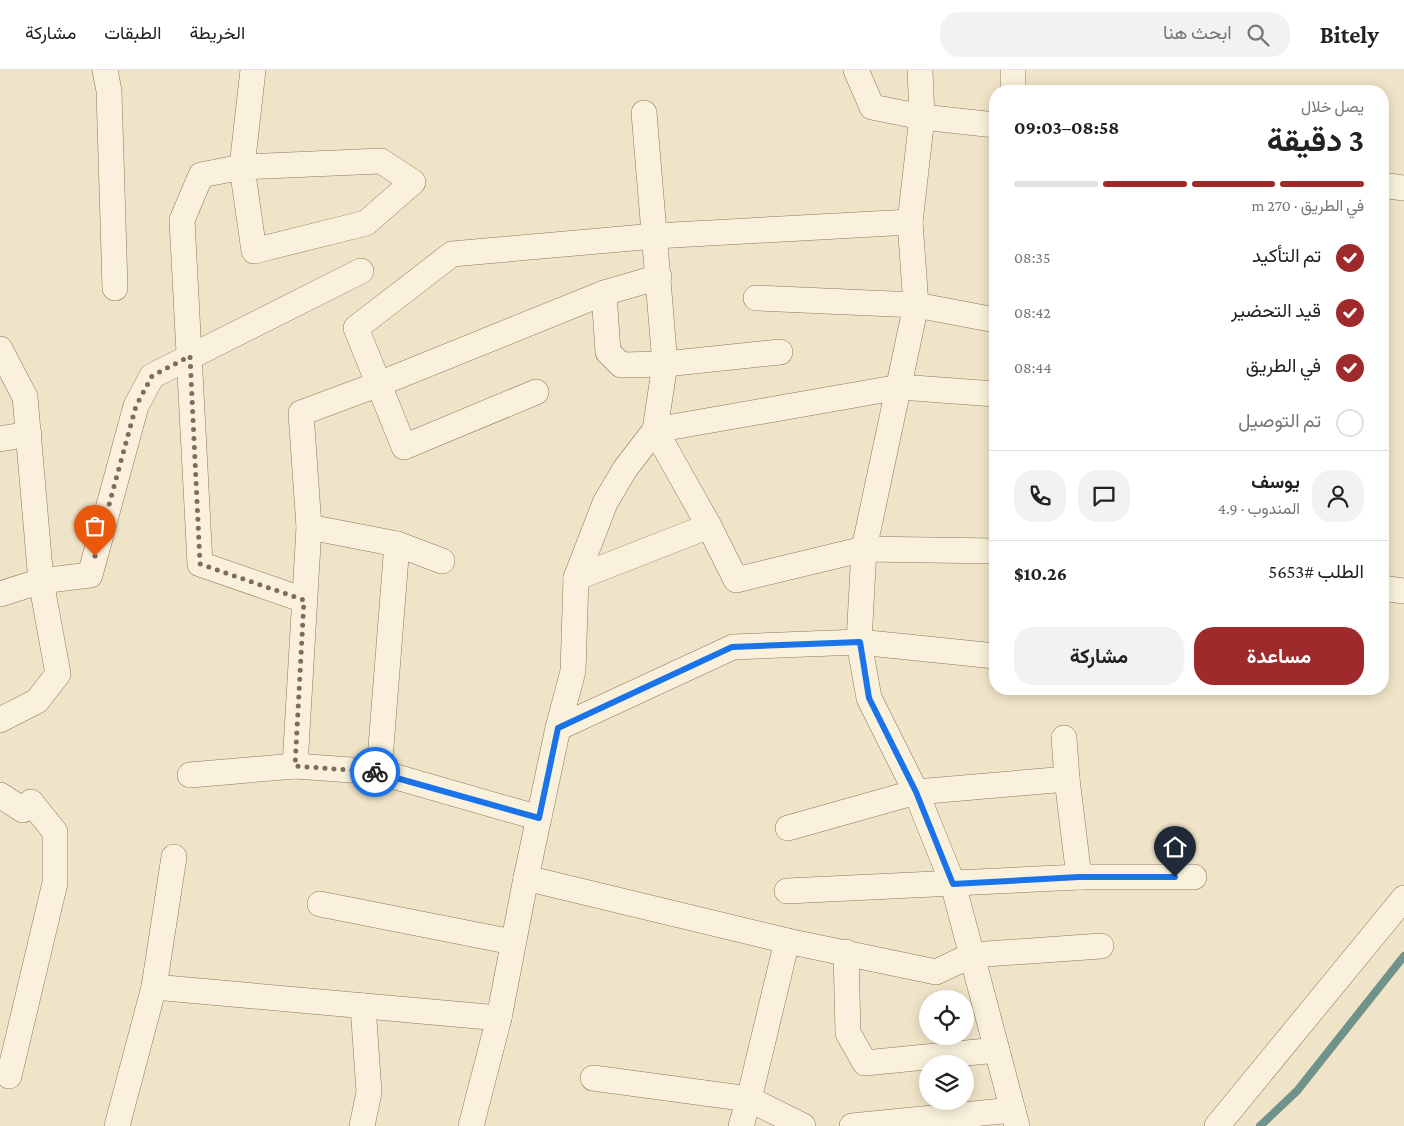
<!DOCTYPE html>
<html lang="ar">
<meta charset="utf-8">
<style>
body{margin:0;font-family:"Crimson Pro",Vazirmatn,serif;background:#f2f2f2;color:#222;direction:rtl;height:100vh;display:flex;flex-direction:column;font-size:19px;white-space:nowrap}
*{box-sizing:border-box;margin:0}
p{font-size:16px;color:#767676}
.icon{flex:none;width:28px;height:28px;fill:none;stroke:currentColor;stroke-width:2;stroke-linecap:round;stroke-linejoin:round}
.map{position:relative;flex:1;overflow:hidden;direction:ltr}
.panel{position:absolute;left:989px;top:15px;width:400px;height:610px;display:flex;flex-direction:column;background:#fff;border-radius:20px;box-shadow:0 2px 12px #0003;direction:rtl}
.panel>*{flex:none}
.fabs{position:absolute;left:919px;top:920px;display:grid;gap:10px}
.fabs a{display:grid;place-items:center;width:55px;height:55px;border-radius:50%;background:#fff;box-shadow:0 2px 12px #0003;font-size:25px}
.pin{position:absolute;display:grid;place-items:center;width:42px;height:42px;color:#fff;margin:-51px -21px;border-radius:50% 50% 50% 0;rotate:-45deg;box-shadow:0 0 5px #0007}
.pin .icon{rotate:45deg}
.courier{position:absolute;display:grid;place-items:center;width:50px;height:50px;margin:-25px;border:4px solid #1a73e8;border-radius:50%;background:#fff;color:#222;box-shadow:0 1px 6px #0007}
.overview em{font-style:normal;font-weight:700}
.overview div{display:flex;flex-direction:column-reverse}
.overview{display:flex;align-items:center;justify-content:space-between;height:85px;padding:0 25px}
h1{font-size:32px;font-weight:700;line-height:38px}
.bar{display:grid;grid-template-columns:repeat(4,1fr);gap:8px 5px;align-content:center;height:60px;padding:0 25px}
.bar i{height:6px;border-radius:4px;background:#e0e0e0}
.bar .selected{background:#9e2a2b}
.bar p{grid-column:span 4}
.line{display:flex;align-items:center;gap:12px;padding:0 25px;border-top:1px solid #e0e0e0}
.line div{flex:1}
.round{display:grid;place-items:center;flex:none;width:52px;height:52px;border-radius:20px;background:#f2f2f2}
ol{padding:0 25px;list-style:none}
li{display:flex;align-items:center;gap:15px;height:55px}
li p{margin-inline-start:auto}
li .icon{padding:5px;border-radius:50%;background:#9e2a2b;color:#fff;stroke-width:4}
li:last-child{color:#767676}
li i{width:28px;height:28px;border:2px solid #e0e0e0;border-radius:50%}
.primary-button{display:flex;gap:10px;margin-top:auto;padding:10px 25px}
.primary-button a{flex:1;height:58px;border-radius:20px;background:#9e2a2b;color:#fff;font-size:20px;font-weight:700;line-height:58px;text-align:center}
.primary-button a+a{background:#f2f2f2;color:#222}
header{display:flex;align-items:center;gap:30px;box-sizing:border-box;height:70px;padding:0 25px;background:#fff;border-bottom:1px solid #e0e0e0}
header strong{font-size:24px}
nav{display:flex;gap:28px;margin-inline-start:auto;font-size:18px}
.search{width:350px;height:45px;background:#f2f2f2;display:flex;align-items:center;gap:12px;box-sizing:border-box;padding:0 18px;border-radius:20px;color:#767676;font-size:19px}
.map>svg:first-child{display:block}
</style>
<header>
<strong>Bitely</strong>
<div class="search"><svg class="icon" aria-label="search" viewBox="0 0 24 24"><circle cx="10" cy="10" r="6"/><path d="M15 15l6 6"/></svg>ابحث هنا</div>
<nav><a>الخريطة</a><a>الطبقات</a><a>مشاركة</a></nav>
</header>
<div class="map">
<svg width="1404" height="1056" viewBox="0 0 1404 1056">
<rect width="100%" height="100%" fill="#f0e4c8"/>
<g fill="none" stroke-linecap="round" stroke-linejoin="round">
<polyline stroke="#6f938a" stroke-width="8" points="1260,1056 1297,1021 1404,886"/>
<g stroke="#8d765c" stroke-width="26">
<g id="minor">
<polyline points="105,0 109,21 115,218"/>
<polyline points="253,0 242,97 254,181 366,153 413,112 381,91 242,97 201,105 182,150 200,494 304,530"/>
<polyline points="856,0 872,37 922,47 995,55"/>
<polyline points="920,0 922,47 910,152 916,235 864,479 859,572 869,628 916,722 953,814 1017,1056"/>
<polyline points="1013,21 1013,0"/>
<polyline points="1382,115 1404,118"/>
<polyline points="604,223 608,282 621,295 665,294 780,282"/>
<polyline points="756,228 916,235 995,250"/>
<polyline points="0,279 25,327 41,511 58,604 37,631 0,650"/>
<polyline points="536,322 404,377 356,258 452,184 655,166 910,152"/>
<polyline points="655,360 709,456 736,510 864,479 995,481"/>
<polyline points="655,360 900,317 995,324"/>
<polyline points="0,369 29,364"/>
<polyline points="309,457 397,474 442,491"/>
<polyline points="576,508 709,456"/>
<polyline points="1382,518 1404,521"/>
<polyline points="0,524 41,511 90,505 136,336 152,306 361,201"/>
<polyline points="558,658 733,577 859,572 995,586"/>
<polyline points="1064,668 1067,709 1079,807"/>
<polyline points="295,696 309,457 301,343 379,314 604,223 659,207"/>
<polyline points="379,702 397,474"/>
<polyline points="190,705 295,696 379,702 539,748"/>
<polyline points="0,725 23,740 31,732 55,762 55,813 9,1006"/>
<polyline points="788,758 916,722 1067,709"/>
<polyline points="526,808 787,871 936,902 972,885 1101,876"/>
<polyline points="787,821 1079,807 1194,807"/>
<polyline points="320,834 513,872"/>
<polyline points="846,882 848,963 865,993 997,980"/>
<polyline points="154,917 499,948"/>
<polyline points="593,1008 749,1029 803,1056"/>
<polyline points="117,1056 154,917 174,787"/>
<polyline points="362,1056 369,1022 363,936"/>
<polyline points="471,1056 499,948 526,808 558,658 573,601 576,508 605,433 625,399 655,360 665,294 644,43"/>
<polyline points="741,1056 749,1029 787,871"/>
<polyline points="852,1056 1013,1040"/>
<polyline points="1217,1056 1404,828"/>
</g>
</g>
<use href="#minor" stroke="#faf1dc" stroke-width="25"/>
</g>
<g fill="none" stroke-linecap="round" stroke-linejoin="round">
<polyline stroke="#7c6e5b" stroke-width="5" stroke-dasharray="0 9" points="95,486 136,336 152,306 190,286 200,494 304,530 295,696 375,702"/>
<polyline stroke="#1a73e8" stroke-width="6" points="375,702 539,748 558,658 732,577 860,572 869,628 916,722 953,814 1079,807 1175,807"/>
</g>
</svg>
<div class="fabs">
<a><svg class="icon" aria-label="locate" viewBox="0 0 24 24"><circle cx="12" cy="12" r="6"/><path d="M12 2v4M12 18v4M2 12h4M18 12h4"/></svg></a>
<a><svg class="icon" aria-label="layers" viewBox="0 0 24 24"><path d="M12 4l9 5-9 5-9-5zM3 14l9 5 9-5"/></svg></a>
</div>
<div class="pin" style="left:95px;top:486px;background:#ea580c"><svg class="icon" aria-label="bag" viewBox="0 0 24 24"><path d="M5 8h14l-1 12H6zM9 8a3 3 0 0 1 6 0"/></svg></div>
<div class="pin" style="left:1175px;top:807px;background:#1f2937"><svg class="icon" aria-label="home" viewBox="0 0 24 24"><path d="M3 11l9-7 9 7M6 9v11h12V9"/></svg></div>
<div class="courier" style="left:375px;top:702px"><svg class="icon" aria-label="bike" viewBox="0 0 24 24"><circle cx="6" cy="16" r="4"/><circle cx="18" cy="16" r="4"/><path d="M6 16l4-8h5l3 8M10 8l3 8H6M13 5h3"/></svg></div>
<section class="panel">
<div class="overview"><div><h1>3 دقيقة</h1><p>يصل خلال</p></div><em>08:58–09:03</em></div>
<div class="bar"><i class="selected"></i><i class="selected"></i><i class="selected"></i><i></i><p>في الطريق · 270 m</p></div>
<ol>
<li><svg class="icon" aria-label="check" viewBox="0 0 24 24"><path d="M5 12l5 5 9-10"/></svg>تم التأكيد<p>08:35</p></li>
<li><svg class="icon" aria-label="check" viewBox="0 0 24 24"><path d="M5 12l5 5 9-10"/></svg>قيد التحضير<p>08:42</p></li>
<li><svg class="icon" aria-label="check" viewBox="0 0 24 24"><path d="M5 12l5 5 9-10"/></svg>في الطريق<p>08:44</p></li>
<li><i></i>تم التوصيل</li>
</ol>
<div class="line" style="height:90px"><a class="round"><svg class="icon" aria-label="person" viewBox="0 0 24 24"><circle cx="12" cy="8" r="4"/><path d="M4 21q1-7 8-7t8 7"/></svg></a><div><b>يوسف</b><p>المندوب · 4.9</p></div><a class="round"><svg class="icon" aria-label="chat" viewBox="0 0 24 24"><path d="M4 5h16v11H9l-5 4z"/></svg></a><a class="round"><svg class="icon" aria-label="phone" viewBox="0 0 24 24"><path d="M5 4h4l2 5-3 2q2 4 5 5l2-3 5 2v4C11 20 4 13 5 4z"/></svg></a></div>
<div class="line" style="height:65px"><div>الطلب #5653</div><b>$10.26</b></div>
<div class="primary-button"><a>مساعدة</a><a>مشاركة</a></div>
</section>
</div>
